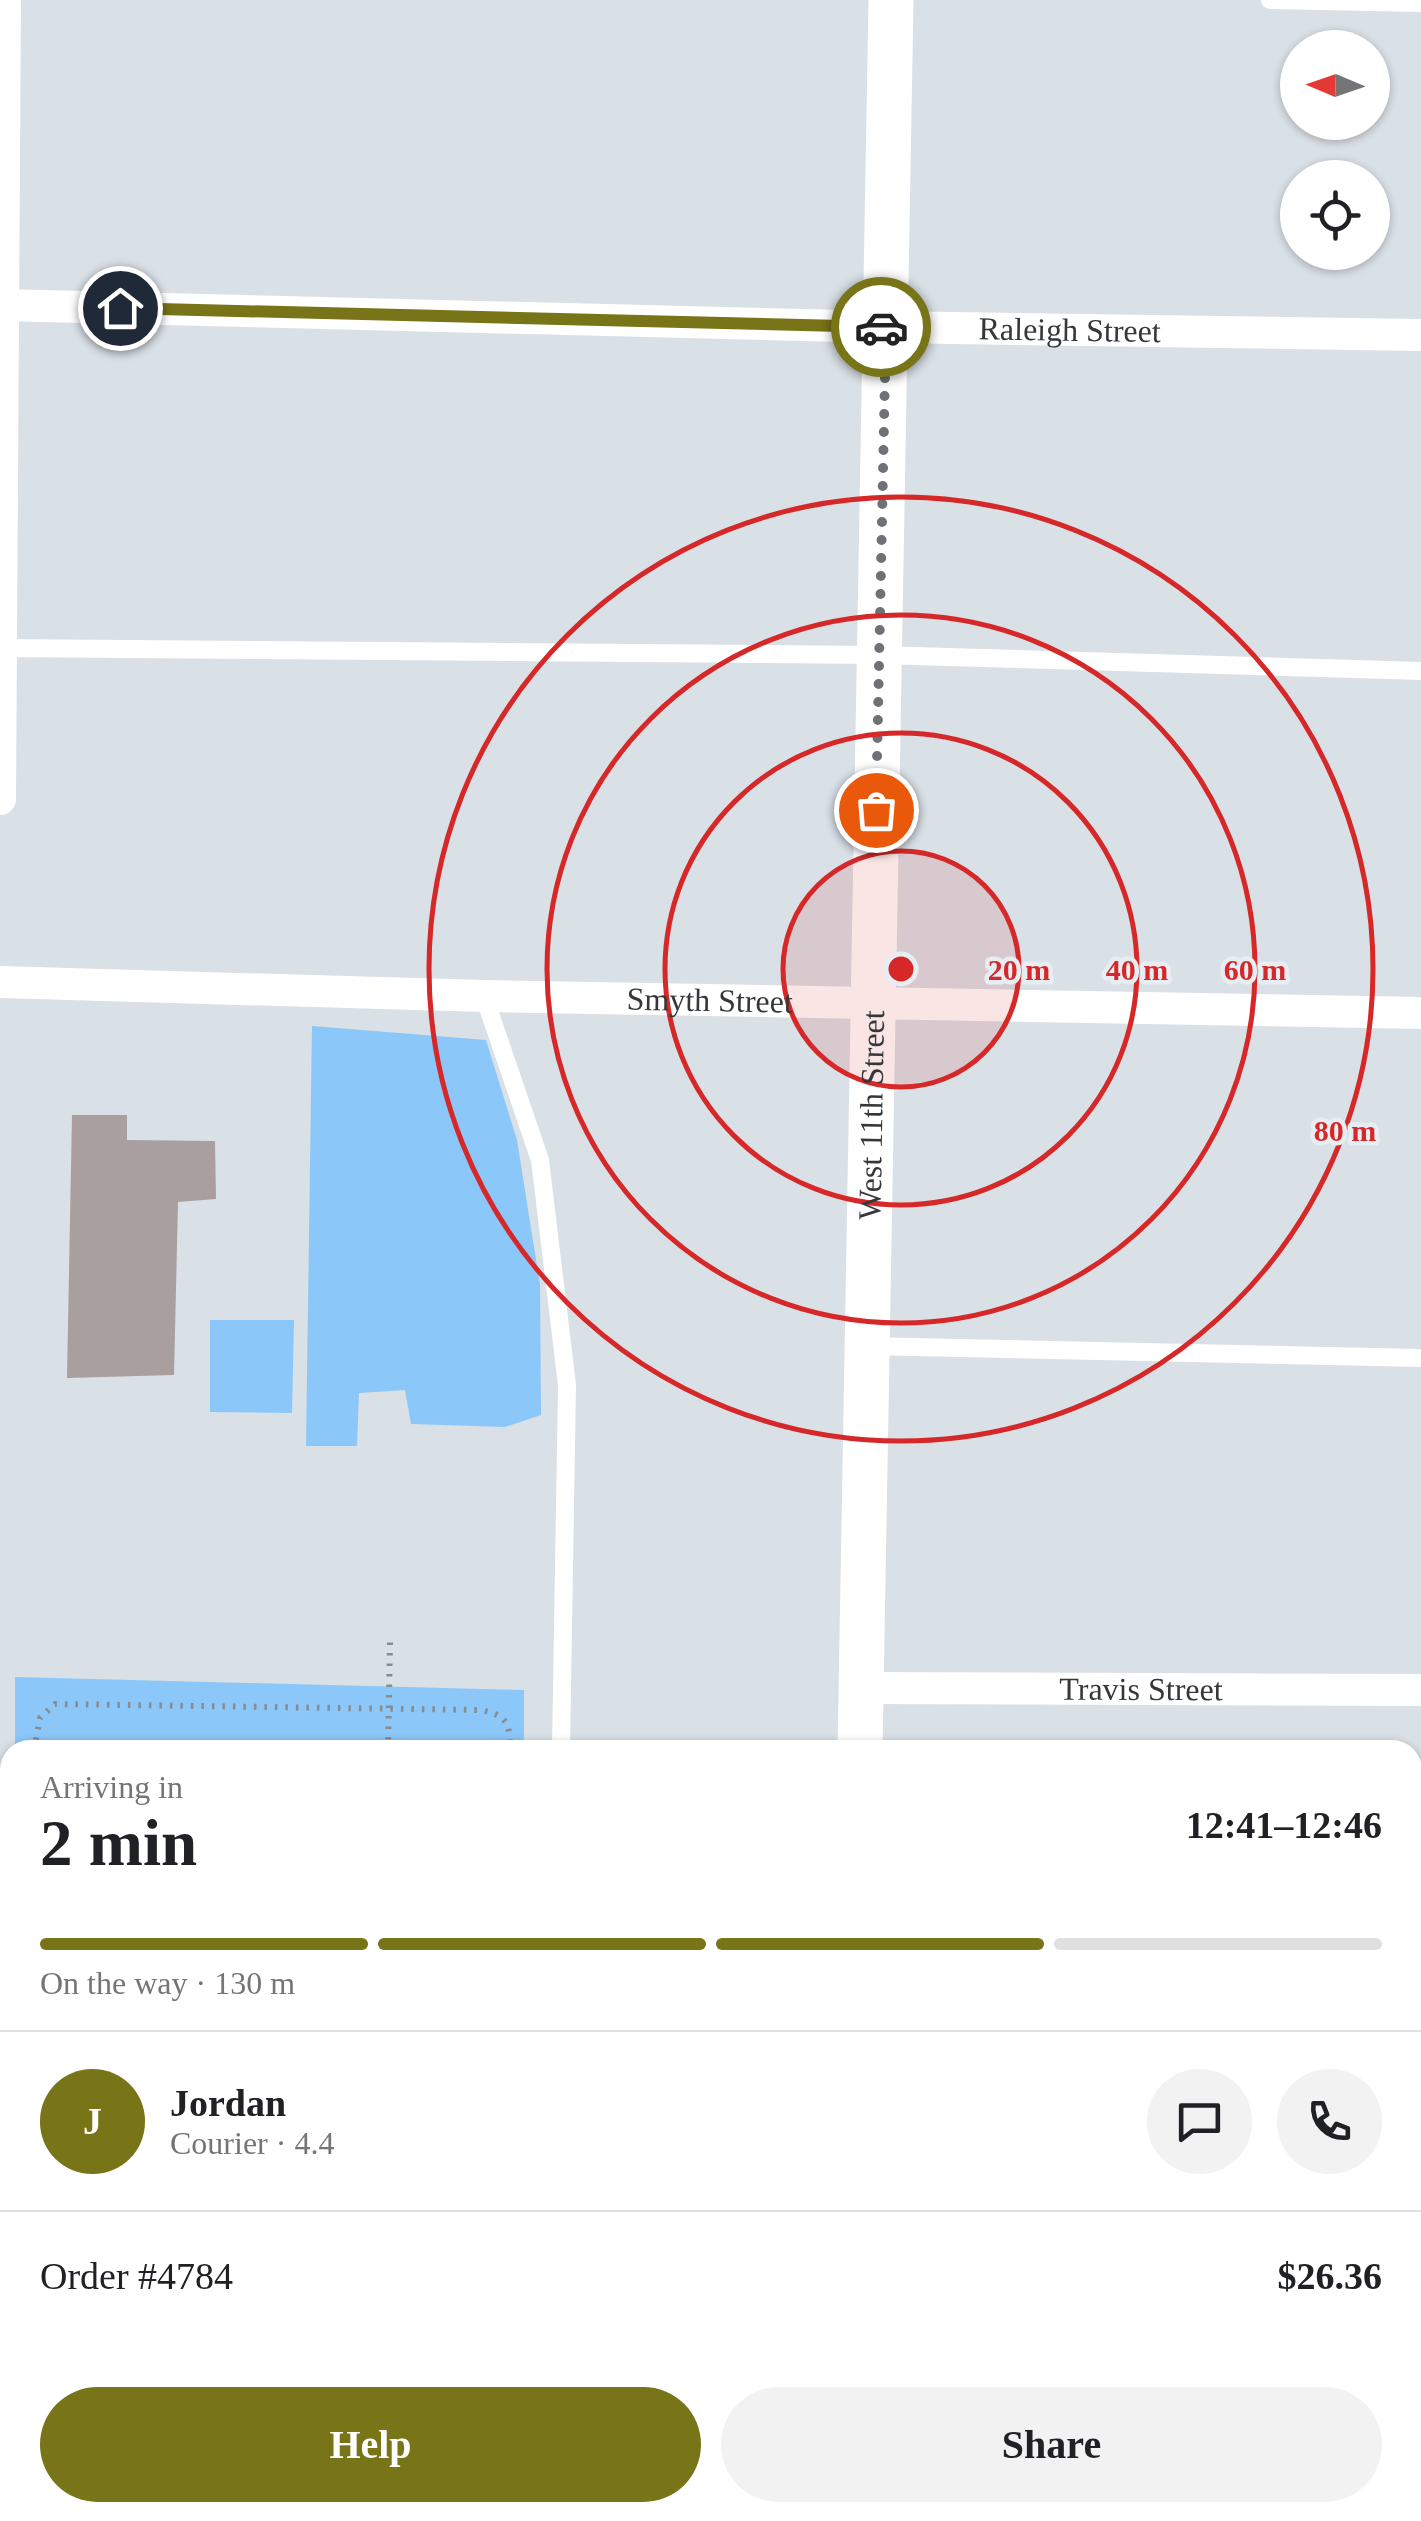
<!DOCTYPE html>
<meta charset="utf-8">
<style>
body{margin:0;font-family:"Times New Roman",serif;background:#f2f2f2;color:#202124;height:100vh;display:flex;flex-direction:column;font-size:38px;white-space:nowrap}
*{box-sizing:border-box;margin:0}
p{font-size:32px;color:#757577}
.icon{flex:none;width:55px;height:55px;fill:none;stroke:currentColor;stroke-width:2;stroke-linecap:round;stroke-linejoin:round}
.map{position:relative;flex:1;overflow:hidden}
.details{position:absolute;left:0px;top:1740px;width:1422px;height:782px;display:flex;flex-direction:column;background:#fff;border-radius:30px 30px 0 0;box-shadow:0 2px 8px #0004}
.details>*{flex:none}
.needle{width:65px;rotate:272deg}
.controls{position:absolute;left:1280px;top:30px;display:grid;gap:20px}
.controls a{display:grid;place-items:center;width:110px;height:110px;border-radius:50%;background:#fff;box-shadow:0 2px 8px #0004;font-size:50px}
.pin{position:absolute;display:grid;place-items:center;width:85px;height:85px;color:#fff;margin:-42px;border:5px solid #fff;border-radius:50%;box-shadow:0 2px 10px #0007}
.courier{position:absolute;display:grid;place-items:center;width:100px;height:100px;margin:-50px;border:8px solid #787418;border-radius:50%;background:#fff;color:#222;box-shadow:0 2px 12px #0007}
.overview em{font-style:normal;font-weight:600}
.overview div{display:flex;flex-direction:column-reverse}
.overview{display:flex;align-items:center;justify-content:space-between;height:170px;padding:0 40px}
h1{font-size:65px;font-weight:600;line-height:75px}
.bar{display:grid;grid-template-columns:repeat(4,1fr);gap:15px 10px;align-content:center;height:120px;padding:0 40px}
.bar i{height:12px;border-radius:8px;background:#e0e0e0}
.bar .current{background:#787418}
.bar p{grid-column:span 4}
.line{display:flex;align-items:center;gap:25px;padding:0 40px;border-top:2px solid #e0e0e0}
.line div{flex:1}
.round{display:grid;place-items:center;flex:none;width:105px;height:105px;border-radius:52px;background:#f2f2f2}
.cta{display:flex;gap:20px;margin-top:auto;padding:20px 40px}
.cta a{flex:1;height:115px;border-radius:60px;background:#787418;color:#fff;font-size:40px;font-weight:600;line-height:115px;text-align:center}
.cta a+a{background:#f2f2f2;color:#202124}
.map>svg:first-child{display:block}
</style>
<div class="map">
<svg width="1421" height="2521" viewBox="0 0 1421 2521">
<rect width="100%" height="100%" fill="#d9e0e6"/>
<g fill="#8bc7f9">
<polygon points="312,1026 486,1040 517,1140 540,1285 541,1415 505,1427 411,1424 405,1390 359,1393 357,1446 306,1446"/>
<polygon points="210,1320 294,1320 292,1413 210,1412"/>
<polygon points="15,1677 524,1690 524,1750 15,1750"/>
</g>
<g fill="#a89f9e">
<polygon points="72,1115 127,1115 127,1140 215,1141 216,1199 178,1202 174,1375 67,1378"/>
<rect x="1412" y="2187" width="9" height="102"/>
<polygon points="1412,2478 1421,2479 1420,2521 1358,2521 1358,2512 1412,2512"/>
<polygon points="1248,2512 1332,2512 1332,2521 1247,2521"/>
</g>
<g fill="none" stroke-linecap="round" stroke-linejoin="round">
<g stroke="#888c91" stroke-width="6" stroke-dasharray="2.5 8" stroke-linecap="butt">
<path d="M34,1750L40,1718L55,1704L480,1710C507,1715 510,1723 510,1750"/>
<polyline points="388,1750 390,1641"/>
</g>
<g stroke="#fff" stroke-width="18">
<polyline points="1270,0 1421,3"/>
<polyline points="0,648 879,655 1421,671"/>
<polyline points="484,996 540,1160 567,1385 561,1750"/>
<polyline points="867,1346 1421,1358"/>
<polyline points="1412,2039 1421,2039"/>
<polyline points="0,2471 4,2333"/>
<polyline points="546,2521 547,2512"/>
</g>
<g stroke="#fff" stroke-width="32">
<path id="s1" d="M0,305L886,327L1421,335"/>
<polyline points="0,799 5,0"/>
<path id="s2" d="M0,982L484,996L1421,1013"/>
<path id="s3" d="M861,1688L1421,1690"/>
<polyline points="0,2333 10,2333"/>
<polyline points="1412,2356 1421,2356"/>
<polyline points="258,2521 258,2512"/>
</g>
<g stroke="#fff" stroke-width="45">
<path id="s4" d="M860,1750L891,0"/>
<polyline points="852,2521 852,2512"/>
</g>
</g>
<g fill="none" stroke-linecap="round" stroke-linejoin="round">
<polyline stroke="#6e7276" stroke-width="10" stroke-dasharray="0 18" points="876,810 886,327 881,327"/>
<polyline stroke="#787418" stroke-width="12" points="120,308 881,327"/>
</g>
<circle cx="901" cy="969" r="118" fill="#d62828" fill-opacity=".12"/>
<g fill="none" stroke="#d62828" stroke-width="5">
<circle cx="901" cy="969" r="118"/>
<circle cx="901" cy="969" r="236"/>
<circle cx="901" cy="969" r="354"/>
<circle cx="901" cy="969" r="472"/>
</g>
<g text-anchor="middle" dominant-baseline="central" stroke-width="9" stroke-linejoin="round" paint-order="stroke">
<g font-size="32" fill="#35373a" stroke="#e6edf3">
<text stroke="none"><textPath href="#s1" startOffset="1070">Raleigh Street</textPath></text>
<text stroke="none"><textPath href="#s2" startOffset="710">Smyth Street</textPath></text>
<text stroke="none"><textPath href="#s4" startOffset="635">West 11th Street</textPath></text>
<text stroke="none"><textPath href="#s3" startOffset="280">Travis Street</textPath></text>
</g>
</g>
<circle cx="901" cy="969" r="15" fill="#d62828" stroke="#e6edf3" stroke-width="5"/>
<g font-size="30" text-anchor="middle" font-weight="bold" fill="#d62828" stroke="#e6edf3" stroke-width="9" stroke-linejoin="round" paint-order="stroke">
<text x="1019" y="980">20 m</text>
<text x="1137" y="980">40 m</text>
<text x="1255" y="980">60 m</text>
<text x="1345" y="1141">80 m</text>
</g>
</svg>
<div class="controls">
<a><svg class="needle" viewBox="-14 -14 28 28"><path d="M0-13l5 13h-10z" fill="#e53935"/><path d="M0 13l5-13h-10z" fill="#757577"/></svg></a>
<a><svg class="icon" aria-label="locate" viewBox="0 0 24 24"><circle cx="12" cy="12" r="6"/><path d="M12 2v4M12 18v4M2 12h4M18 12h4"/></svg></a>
</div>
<div class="pin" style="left:876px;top:810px;background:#ea580c"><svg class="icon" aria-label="bag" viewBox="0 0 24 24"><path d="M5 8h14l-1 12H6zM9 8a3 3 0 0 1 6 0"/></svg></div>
<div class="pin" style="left:120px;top:308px;background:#1f2937"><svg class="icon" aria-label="home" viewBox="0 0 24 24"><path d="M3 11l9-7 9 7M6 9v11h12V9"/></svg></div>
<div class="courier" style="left:881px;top:327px"><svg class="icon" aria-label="car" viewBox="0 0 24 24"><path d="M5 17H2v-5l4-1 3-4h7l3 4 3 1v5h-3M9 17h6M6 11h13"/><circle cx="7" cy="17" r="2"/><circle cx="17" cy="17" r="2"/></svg></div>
<section class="details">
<div class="overview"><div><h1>2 min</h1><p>Arriving in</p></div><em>12:41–12:46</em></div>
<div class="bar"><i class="current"></i><i class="current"></i><i class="current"></i><i></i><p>On the way · 130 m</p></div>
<div class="line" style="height:180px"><b class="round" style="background:#787418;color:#fff">J</b><div><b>Jordan</b><p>Courier · 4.4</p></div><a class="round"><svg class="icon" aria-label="chat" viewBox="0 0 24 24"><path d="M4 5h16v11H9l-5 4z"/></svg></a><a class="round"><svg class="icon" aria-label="phone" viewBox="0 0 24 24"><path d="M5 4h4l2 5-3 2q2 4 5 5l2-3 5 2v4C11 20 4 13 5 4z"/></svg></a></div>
<div class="line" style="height:130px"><div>Order #4784</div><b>$26.36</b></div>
<div class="cta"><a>Help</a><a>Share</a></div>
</section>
</div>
